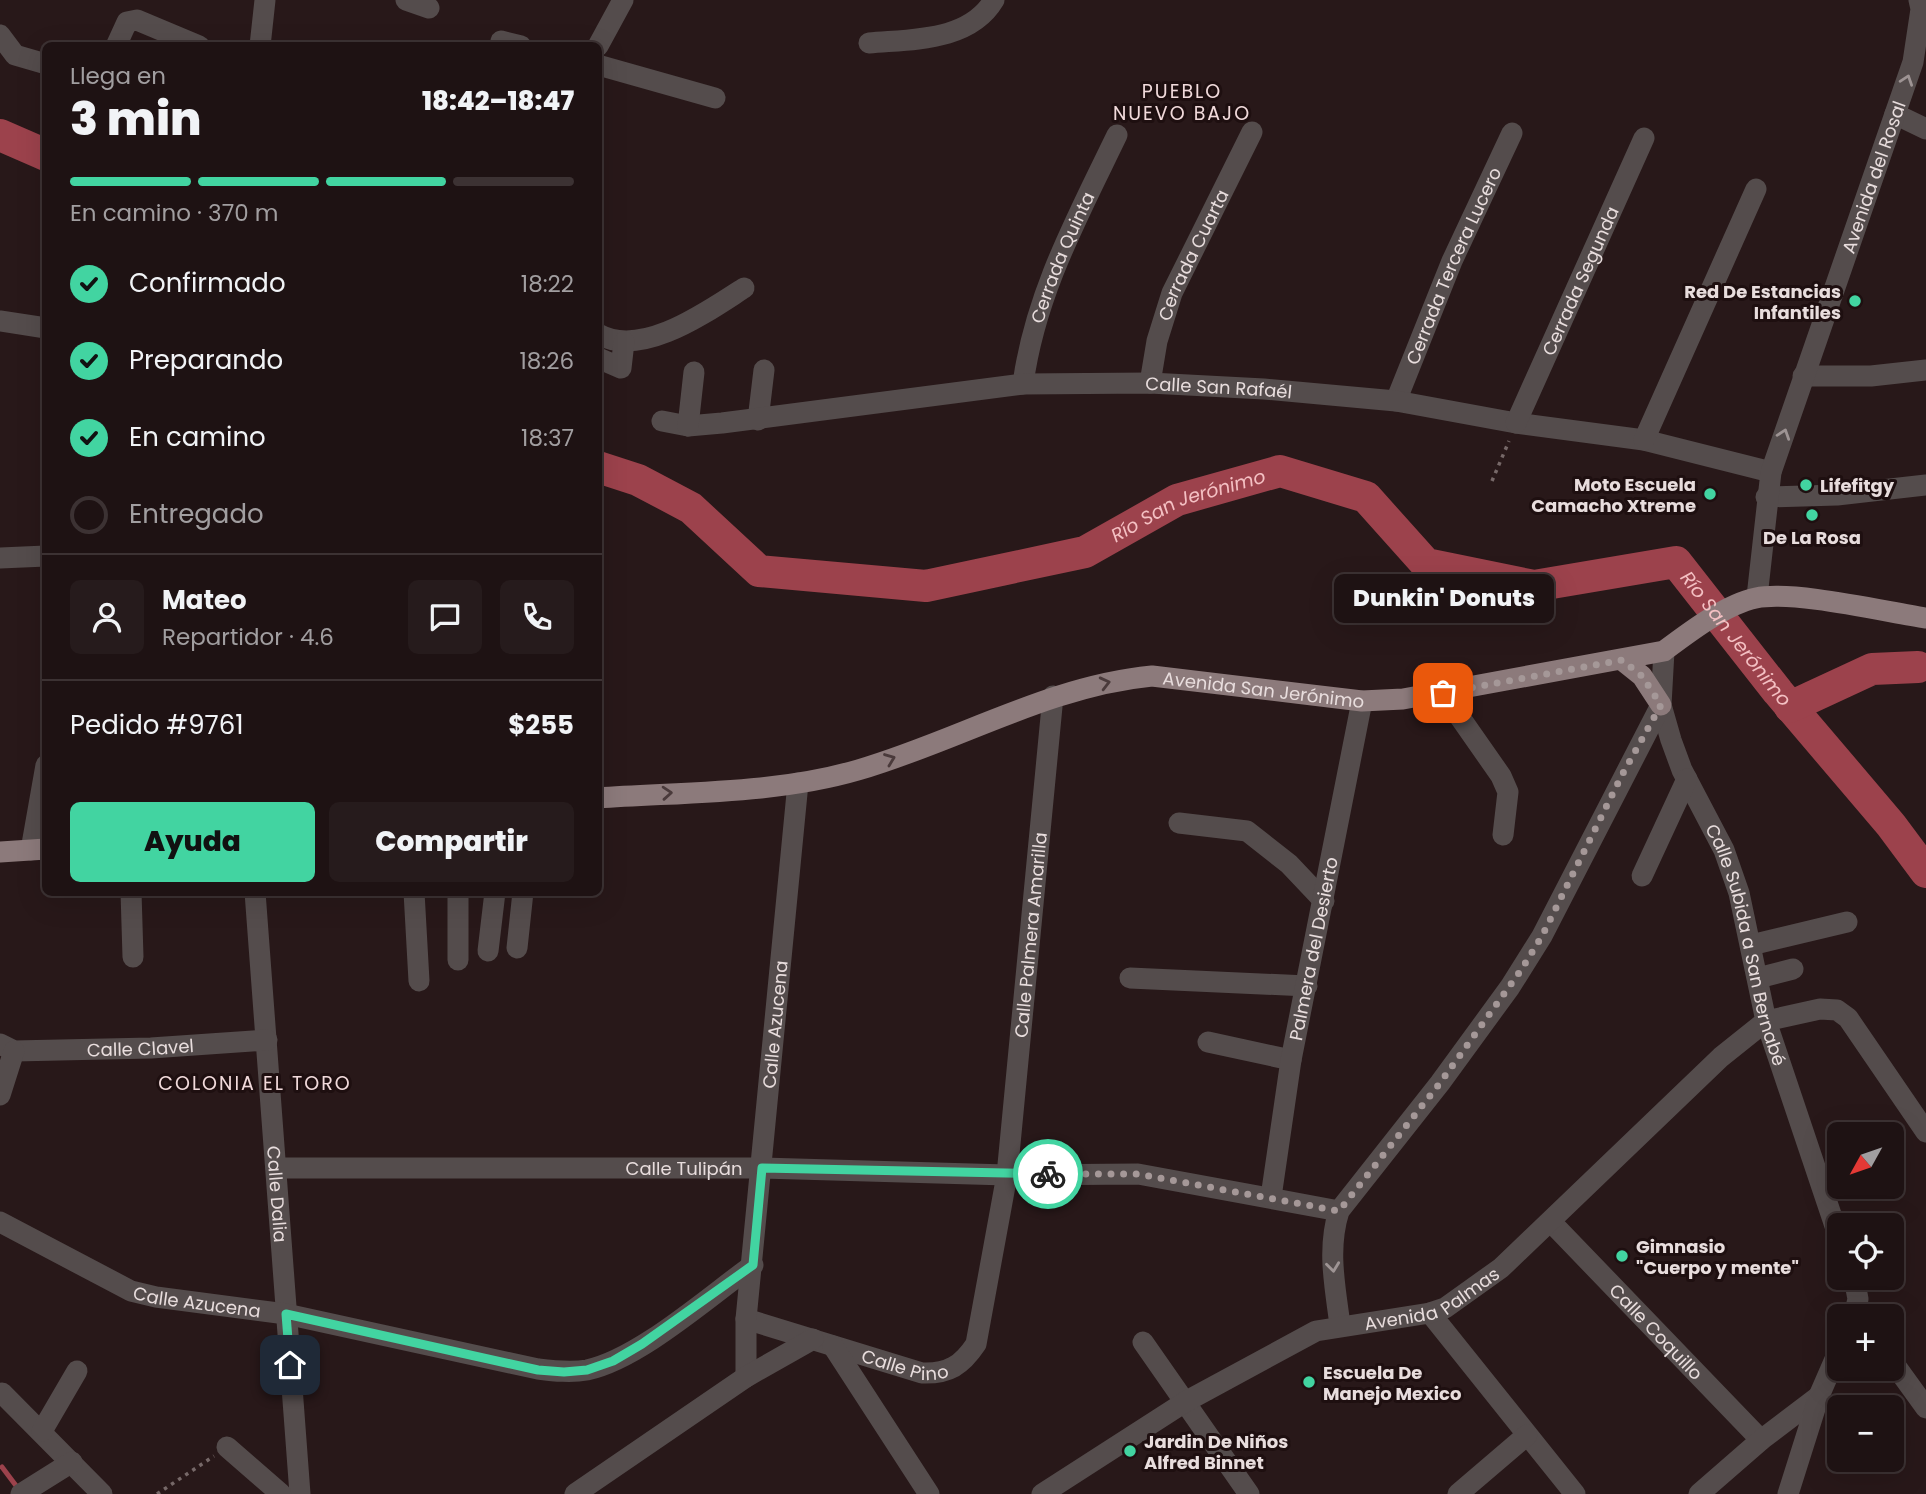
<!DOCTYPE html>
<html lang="es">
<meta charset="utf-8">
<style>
body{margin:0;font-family:Poppins,sans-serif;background:#261b1c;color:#f1f3f6;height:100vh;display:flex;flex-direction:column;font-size:26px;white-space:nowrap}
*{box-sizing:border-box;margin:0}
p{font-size:23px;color:#a19ea0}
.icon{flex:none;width:38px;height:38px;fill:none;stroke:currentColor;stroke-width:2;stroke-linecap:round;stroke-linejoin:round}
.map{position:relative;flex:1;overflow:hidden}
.drawer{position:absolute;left:42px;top:42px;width:560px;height:854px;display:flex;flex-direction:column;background:#1e1213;border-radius:10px;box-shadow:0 7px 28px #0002,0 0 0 2px #3c3233}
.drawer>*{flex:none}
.needle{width:46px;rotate:230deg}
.controls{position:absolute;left:1827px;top:1122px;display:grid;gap:14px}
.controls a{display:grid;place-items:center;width:77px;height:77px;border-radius:10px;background:#1e1213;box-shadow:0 7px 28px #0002,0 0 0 2px #3c3233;font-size:35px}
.pin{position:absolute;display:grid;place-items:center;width:60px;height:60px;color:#fff;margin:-30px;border-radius:14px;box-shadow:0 4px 10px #0006}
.courier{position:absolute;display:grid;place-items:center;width:70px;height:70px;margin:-35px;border:5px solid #42d4a1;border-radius:50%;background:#fff;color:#222;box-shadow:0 2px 9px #0007}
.bubble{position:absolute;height:49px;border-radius:10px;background:#1e1213;box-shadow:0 7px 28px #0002,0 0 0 2px #3c3233;font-size:23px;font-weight:800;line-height:49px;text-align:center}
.summary em{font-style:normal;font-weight:800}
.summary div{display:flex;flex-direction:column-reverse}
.summary{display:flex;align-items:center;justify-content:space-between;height:119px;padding:0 28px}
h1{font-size:46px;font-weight:800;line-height:52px}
.bar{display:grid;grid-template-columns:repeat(4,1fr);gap:10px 7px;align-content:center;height:84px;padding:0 28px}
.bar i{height:9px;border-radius:5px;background:#3c3233}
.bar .selected{background:#42d4a1}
.bar p{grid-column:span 4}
.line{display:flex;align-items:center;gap:18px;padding:0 28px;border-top:2px solid #3c3233}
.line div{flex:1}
.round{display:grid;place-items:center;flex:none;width:74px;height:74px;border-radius:10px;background:#261b1c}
ol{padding:0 28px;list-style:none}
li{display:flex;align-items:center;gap:21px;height:77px}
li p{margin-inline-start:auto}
li .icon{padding:7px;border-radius:50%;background:#42d4a1;color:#111;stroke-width:4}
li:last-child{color:#a19ea0}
li i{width:38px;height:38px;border:4px solid #3c3233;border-radius:50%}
.primary-button{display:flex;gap:14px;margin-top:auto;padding:14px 28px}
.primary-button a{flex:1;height:80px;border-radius:10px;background:#42d4a1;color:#111;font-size:28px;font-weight:800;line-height:80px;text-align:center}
.primary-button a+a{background:#261b1c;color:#f1f3f6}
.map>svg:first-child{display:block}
</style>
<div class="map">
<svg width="1926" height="1494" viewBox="0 0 1926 1494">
<rect width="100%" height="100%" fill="#281819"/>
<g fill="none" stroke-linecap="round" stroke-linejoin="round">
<polyline stroke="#9c424c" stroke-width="5" points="2,1467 17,1487"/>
<g stroke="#9c424c" stroke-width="32">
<polyline points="0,135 46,155"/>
<path id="s1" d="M598,467L638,480L691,508L759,571L926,586L1085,552L1177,500L1280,471L1366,497L1426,564L1534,586L1676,562L1778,692L1891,825L1926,872"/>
<polyline points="1790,707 1872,669 1918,667"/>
</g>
<g stroke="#766868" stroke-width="3.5" stroke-dasharray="3.5 5" stroke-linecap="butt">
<polyline points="1492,481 1509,441"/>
<polyline points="157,1494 214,1456"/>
</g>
<g stroke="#544c4c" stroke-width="21">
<polyline points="406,0 429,8"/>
<polyline points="0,35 15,55 46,64"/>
<polyline points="501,41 521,46"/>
<path d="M869,43C911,39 969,42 994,0"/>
<polyline points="116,46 127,22 137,20 199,46"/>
<polyline points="260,46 265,0"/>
<polyline points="598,46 623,0"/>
<polyline points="598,65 715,98"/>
<polyline points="1895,114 1926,129"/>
<polyline points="0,321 46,328"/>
<path d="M598,334C642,359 708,311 744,288"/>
<polyline points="598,358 621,368 624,342"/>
<polyline points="1803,376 1871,376 1926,370"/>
<path id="s2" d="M1150,383L1157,341L1172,293L1252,132"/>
<path id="s3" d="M1023,384C1035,294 1078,216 1117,135"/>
<path id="s4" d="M1396,401L1452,261L1512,133"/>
<polyline points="758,420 764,370"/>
<path id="s5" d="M662,421L688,426L722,423L1023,384L1150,383L1264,389L1396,401L1516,423L1644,440L1771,472"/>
<path id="s6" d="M1516,423L1644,138"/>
<polyline points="688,426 694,372"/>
<polyline points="1644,440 1756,189"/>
<polyline points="1766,497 1837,495 1926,485"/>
<polyline points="0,558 46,556"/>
<path id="s7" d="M1757,597L1771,472L1913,62L1921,9L1919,0"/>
<path id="s8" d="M1664,651L1661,705L1671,740L1682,770L1724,850L1739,893L1766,1021L1839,1238"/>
<polyline points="1443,693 1501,776 1508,792 1503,835"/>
<polyline points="1179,823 1247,831 1289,864 1324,901"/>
<polyline points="31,850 46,765"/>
<polyline points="1642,876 1687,779"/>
<polyline points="131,892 133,957"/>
<path id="s9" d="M255,892L300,1494"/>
<polyline points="414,892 419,981"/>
<polyline points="458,892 458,960"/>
<polyline points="1751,945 1847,922"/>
<polyline points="517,948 523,892"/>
<polyline points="488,951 495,892"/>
<polyline points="1130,978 1307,986"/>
<polyline points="1758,978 1793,969"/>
<polyline points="1208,1042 1291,1060"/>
<path id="s10" d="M0,1044L14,1051L151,1048L267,1040"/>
<polyline points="0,1095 14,1051"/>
<path id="s11" d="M276,1168H762L1007,1175L1138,1174L1339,1211"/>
<path id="s12" d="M1271,1197L1291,1060L1362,701"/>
<path id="s13" d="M0,1222L131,1291L156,1297L286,1314L538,1369C554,1371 571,1373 587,1370C639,1359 708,1297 753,1265"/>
<path id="s14" d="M1551,1222L1761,1440"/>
<polyline points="1854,1278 1858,1299 1854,1316"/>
<polyline points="1430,1313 1575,1494"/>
<path id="s15" d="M746,1319L922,1373C949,1374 962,1365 976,1344L1007,1175L1053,696"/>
<path d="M1340,1325C1335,1286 1327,1249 1339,1211L1440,1083L1510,987L1542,936L1661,705"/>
<polyline points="1143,1342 1249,1494"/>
<polyline points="833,1346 929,1494"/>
<polyline points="1892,1361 1926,1408"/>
<path id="s16" d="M746,1377V1319L798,783"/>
<polyline points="2,1393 102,1494"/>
<polyline points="42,1431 77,1371"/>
<polyline points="227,1447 281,1494"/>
<polyline points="21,1494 72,1462"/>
<polyline points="575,1494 746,1377 813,1339"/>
<path id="s17" d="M1042,1494L1185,1402L1316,1331L1430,1313L1445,1308L1501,1268L1721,1057L1766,1021L1820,1009L1837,1010L1848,1018L1926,1132"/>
<polyline points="1458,1494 1527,1435"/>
<polyline points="1699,1494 1761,1440 1819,1396"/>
<polyline points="1788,1494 1819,1396 1839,1350"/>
</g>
<g stroke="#8c7a7b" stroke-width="21">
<polyline points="1622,660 1642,676 1661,705"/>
<path id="s18" d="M598,798C684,792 776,794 858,770C958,741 1048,686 1152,676L1362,701L1403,699L1664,651C1688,633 1726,604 1756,598C1793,590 1886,612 1926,618"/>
<polyline points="0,852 46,849"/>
</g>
</g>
<defs><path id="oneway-chevron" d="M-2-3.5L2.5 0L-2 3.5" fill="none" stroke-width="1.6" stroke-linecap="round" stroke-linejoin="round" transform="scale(1.75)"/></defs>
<g stroke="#9e9494">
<use href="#oneway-chevron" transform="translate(1907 80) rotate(-71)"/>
<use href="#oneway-chevron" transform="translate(1784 434) rotate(-71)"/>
<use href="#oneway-chevron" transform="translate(1333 1267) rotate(83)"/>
</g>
<g stroke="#4a3a3b">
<use href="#oneway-chevron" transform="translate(1105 683) rotate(-14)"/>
<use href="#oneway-chevron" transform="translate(890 759) rotate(-21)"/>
<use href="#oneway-chevron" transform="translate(667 793) rotate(-4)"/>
</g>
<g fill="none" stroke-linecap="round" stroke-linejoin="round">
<polyline stroke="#a59898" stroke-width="7" stroke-dasharray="0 12.6" points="1048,1174 1138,1174 1339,1211 1440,1083 1521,970 1542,936 1622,775 1661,705 1642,676 1622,660 1443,693"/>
<polyline stroke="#42d4a1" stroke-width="9" points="290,1365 286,1314 538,1370 564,1372 587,1370 613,1361 642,1344 753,1265 762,1168 1048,1174"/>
</g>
<g fill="#42d4a1" stroke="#1e0f10" stroke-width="2.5">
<circle cx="1855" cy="301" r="7"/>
<circle cx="1806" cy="485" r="7"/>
<circle cx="1710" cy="494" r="7"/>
<circle cx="1812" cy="515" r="7"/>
<circle cx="1622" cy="1256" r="7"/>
<circle cx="1309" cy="1382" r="7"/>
<circle cx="1130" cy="1451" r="7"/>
</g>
<g text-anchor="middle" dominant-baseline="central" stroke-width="6" stroke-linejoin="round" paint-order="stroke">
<g font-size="18" fill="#e8dddd" stroke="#1e0f10">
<text stroke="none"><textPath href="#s7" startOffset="438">Avenida del Rosal</textPath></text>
<text stroke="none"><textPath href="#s2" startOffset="136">Cerrada Cuarta</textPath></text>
<text stroke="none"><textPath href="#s3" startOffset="133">Cerrada Quinta</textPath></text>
<text stroke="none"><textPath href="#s4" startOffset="147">Cerrada Tercera Lucero</textPath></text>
<text stroke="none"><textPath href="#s6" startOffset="156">Cerrada Segunda</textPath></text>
<text stroke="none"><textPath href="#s5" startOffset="560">Calle San Rafaél</textPath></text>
<text stroke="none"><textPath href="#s18" startOffset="684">Avenida San Jerónimo</textPath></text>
<text stroke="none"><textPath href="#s15" startOffset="662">Calle Palmera Amarilla</textPath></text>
<text stroke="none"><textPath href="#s8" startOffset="310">Calle Subida a San Bernabé</textPath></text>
<text stroke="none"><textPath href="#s12" startOffset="252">Palmera del Desierto</textPath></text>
<text stroke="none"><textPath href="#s16" startOffset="354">Calle Azucena</textPath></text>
<text stroke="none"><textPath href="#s10" startOffset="142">Calle Clavel</textPath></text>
<text stroke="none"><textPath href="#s11" startOffset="408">Calle Tulipán</textPath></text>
<text stroke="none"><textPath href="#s9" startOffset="303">Calle Dalia</textPath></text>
<text stroke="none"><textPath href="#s17" startOffset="441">Avenida Palmas</textPath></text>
<text stroke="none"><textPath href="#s13" startOffset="215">Calle Azucena</textPath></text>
<text stroke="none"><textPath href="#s14" startOffset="152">Calle Coquillo</textPath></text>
<text stroke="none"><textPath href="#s15" startOffset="166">Calle Pino</textPath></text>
</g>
<g font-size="18" font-weight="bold" fill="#e8dddd" stroke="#1e0f10" text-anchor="start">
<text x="1841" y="291" text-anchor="end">Red De Estancias<tspan x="1841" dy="21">Infantiles</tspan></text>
<text x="1696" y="484" text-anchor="end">Moto Escuela<tspan x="1696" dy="21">Camacho Xtreme</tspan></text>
<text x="1820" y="485">Lifefitgy</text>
<text x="1812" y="537" text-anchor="middle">De La Rosa</text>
<text x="1636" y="1246">Gimnasio<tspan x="1636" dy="21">"Cuerpo y mente"</tspan></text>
<text x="1323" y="1372">Escuela De<tspan x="1323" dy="21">Manejo Mexico</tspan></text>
<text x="1144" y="1441">Jardin De Niños<tspan x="1144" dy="21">Alfred Binnet</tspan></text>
</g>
<g font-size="19" letter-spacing="2" fill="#f1dadb" stroke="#1e0f10">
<text x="1182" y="91">PUEBLO<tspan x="1182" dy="22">NUEVO BAJO</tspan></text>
<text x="255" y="1083">COLONIA EL TORO</text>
</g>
<g font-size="19" font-style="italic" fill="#f4c0c3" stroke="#1e0f10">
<text stroke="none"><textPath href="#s1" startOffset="639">Río San Jerónimo</textPath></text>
<text stroke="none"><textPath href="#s1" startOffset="1269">Río San Jerónimo</textPath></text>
</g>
</g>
</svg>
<div class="controls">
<a><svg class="needle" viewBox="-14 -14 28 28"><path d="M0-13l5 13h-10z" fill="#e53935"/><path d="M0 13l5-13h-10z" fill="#a19ea0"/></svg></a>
<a><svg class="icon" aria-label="locate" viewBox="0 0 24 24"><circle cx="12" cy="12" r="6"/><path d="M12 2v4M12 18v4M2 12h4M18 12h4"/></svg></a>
<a>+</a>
<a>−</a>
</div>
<div class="pin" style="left:1443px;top:693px;background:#ea580c"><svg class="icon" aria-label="bag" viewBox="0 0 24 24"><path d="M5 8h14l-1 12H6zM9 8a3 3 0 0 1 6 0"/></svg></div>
<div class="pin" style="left:290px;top:1365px;background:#1f2937"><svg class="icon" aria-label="home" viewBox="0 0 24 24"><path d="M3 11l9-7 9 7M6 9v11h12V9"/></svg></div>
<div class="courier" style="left:1048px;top:1174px"><svg class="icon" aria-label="bike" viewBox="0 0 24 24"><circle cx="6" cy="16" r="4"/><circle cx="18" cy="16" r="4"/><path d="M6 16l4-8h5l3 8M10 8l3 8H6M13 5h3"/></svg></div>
<div class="bubble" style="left:1334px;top:574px;width:220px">Dunkin' Donuts</div>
<section class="drawer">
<div class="summary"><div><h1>3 min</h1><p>Llega en</p></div><em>18:42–18:47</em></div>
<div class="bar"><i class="selected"></i><i class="selected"></i><i class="selected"></i><i></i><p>En camino · 370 m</p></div>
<ol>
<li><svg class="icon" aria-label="check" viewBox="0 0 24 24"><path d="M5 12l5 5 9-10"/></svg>Confirmado<p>18:22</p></li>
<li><svg class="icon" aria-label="check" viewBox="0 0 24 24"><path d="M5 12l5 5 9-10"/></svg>Preparando<p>18:26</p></li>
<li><svg class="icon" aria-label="check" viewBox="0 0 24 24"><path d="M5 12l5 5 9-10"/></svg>En camino<p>18:37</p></li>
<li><i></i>Entregado</li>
</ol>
<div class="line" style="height:126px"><a class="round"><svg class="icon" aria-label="person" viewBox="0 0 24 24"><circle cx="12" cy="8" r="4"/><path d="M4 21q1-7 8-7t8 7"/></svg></a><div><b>Mateo</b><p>Repartidor · 4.6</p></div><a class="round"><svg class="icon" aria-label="chat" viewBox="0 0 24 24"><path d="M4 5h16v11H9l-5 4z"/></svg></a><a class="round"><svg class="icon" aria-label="phone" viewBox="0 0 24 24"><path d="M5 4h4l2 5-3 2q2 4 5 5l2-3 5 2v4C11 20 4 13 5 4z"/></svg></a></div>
<div class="line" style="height:91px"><div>Pedido #9761</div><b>$255</b></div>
<div class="primary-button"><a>Ayuda</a><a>Compartir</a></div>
</section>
</div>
